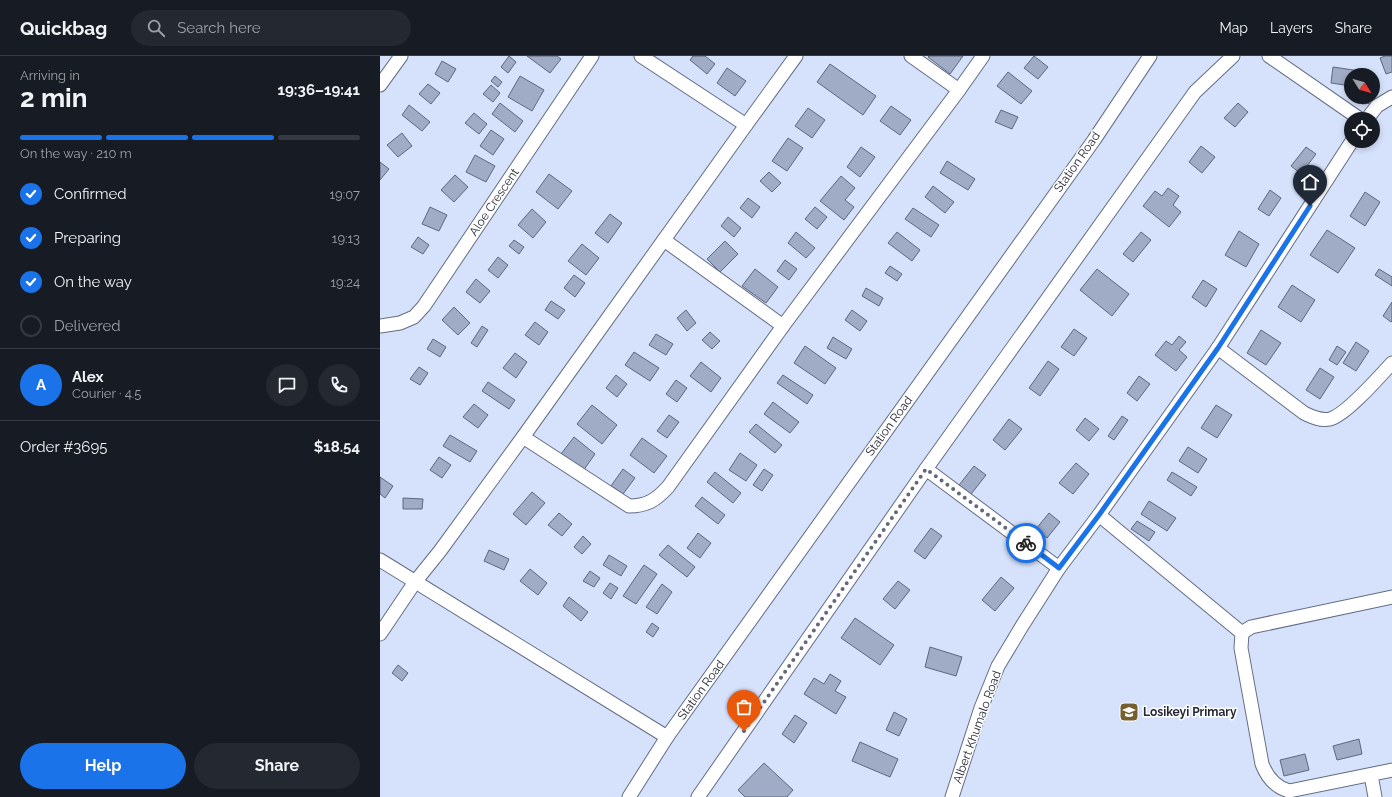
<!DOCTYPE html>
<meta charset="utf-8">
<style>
body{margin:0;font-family:Raleway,sans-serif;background:#242831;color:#f1f3f6;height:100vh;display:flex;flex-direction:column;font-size:15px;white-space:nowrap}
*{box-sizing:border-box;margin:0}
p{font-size:13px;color:#9ea1a6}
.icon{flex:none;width:22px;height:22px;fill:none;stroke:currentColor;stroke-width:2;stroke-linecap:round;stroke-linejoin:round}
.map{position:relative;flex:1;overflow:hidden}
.panel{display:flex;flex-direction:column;background:#171b24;width:380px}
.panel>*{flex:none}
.needle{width:26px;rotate:127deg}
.controls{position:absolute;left:964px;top:12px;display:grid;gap:8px}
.controls a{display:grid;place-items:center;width:36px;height:36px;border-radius:50%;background:#171b24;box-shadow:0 2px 6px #0003;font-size:20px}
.pin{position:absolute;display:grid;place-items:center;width:34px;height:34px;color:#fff;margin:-41px -17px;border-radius:50% 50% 50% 0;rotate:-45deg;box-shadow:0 0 4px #0007}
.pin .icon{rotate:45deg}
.courier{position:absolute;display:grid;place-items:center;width:40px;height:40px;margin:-20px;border:3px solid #1a73e8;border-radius:50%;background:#fff;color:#222;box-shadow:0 1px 5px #0007}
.headline em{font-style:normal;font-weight:700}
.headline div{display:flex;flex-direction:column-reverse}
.headline{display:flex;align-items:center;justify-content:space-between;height:68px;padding:0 20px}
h1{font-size:26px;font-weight:700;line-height:30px}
.bar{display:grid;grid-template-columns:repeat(4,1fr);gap:6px 4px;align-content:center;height:48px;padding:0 20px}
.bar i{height:5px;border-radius:3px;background:#363941}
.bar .current{background:#1a73e8}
.bar p{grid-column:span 4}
.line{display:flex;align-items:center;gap:10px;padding:0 20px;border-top:1px solid #363941}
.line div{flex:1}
.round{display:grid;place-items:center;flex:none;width:42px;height:42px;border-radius:21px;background:#242831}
ol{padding:0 20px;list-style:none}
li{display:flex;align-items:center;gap:12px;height:44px}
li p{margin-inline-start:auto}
li .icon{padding:4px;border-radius:50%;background:#1a73e8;color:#fff;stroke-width:4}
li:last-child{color:#9ea1a6}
li i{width:22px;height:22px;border:2px solid #363941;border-radius:50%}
.primary-button{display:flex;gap:8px;margin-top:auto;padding:8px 20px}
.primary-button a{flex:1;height:46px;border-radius:24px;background:#1a73e8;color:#fff;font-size:16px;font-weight:700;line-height:46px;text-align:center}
.primary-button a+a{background:#242831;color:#f1f3f6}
header{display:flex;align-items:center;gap:24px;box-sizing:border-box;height:56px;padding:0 20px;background:#171b24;border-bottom:1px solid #363941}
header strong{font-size:19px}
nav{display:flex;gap:22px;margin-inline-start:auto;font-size:14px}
.search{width:280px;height:36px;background:#242831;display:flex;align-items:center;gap:10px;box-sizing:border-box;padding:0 14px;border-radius:22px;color:#9ea1a6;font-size:15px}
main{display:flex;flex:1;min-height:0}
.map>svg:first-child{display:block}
</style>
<header>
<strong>Quickbag</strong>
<div class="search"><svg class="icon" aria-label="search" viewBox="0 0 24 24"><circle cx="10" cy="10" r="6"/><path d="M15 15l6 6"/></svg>Search here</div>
<nav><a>Map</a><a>Layers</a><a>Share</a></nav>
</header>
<main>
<section class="panel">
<div class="headline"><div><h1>2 min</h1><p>Arriving in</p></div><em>19:36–19:41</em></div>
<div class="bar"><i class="current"></i><i class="current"></i><i class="current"></i><i></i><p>On the way · 210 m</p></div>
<ol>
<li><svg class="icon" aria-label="check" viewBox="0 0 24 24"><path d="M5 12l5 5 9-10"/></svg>Confirmed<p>19:07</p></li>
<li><svg class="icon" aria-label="check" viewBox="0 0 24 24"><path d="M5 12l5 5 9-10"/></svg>Preparing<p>19:13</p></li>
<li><svg class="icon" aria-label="check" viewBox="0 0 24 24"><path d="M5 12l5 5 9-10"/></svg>On the way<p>19:24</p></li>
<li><i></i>Delivered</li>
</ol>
<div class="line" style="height:72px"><b class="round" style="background:#1a73e8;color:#fff">A</b><div><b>Alex</b><p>Courier · 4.5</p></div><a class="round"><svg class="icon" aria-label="chat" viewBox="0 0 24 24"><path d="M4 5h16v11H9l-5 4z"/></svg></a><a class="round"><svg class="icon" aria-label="phone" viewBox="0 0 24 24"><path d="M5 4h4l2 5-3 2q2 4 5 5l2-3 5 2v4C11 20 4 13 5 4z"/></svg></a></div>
<div class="line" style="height:52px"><div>Order #3695</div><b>$18.54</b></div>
<div class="primary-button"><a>Help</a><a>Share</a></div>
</section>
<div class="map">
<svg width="1012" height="741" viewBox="0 0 1012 741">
<rect width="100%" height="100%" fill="#d6e2fc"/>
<g fill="#a0acc5" stroke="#5d677e">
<polygon points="129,0 136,6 128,17 121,11"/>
<polygon points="147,0 177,0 181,3 170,17"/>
<polygon points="313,0 325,0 335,8 327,18 310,4"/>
<polygon points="549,0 583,0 570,18 548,1"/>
<polygon points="654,0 668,11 658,23 644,12"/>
<polygon points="1005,0 1012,0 1012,16 1006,18 1000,2"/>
<polygon points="62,5 76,13 68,26 55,18"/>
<polygon points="450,8 496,40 483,59 437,26"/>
<polygon points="953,11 980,15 979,19 971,19 971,30 951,27"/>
<polygon points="347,12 366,25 355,40 337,27"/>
<polygon points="628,16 652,35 641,48 617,30"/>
<polygon points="115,20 122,26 118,31 111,25"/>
<polygon points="140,20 164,34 152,55 128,41"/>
<polygon points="48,28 60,37 51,48 39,38"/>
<polygon points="111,29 120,37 113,46 103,38"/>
<polygon points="993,40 993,47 982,48 981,41 993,41"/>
<polygon points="120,47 143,65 135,76 112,58"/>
<polygon points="858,47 868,56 855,71 844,62"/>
<polygon points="29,49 50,66 42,75 22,59"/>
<polygon points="511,50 531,64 520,79 500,65"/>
<polygon points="428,52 445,64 432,82 415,70"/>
<polygon points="621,54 638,61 632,73 615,66"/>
<polygon points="94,57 107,68 99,78 85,67"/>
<polygon points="111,74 124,83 113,99 100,90"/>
<polygon points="22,77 32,90 18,101 7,89"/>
<polygon points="408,82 423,92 407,115 392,105"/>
<polygon points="821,90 835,101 822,117 809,106"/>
<polygon points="481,91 495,101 480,121 467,111"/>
<polygon points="926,91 936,98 921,118 911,110"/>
<polygon points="95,99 115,110 106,126 86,116"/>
<polygon points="567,105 595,123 588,134 560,117"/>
<polygon points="0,106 9,113 0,124"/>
<polygon points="389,116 401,127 392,136 380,125"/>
<polygon points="169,118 192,135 178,153 156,136"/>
<polygon points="75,119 88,131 74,146 61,134"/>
<polygon points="461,120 475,132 465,144 474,151 464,164 440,145"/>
<polygon points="553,130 574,146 565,157 545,141"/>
<polygon points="788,132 799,140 793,149 801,156 789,171 763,150 775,135 782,140"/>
<polygon points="890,134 901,142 889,160 878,153"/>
<polygon points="985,136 1000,146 985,170 970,160"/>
<polygon points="368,142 380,151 372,162 360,152"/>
<polygon points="50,151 67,159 59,175 42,168"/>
<polygon points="435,151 447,161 437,173 425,163"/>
<polygon points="533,152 559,169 551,181 525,163"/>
<polygon points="152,153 166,166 153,182 138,169"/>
<polygon points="230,158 242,167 228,187 215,177"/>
<polygon points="348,161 361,172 354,181 341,170"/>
<polygon points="947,174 975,192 958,217 930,199"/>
<polygon points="859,175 879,188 866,211 845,199"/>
<polygon points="416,176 435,192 426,202 408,187"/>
<polygon points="517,176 540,194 532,205 508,187"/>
<polygon points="761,176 771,184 753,206 743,198"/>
<polygon points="38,181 49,189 43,198 31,191"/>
<polygon points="134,184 144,191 139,198 129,190"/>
<polygon points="345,185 358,198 340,216 327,203"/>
<polygon points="202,188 219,202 206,219 188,205"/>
<polygon points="118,201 128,209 118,222 108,214"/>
<polygon points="405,204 417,213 409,224 397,215"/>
<polygon points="510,210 522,218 517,225 505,217"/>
<polygon points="375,213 398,231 386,247 362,230"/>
<polygon points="717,213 749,238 732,260 700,234"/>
<polygon points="999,213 1012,221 1012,230 995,219"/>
<polygon points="194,219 205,227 195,241 184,232"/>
<polygon points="96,223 110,235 100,247 86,236"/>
<polygon points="823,224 837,233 826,251 812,241"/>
<polygon points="912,229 935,244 921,266 898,251"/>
<polygon points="486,232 503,242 499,250 482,240"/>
<polygon points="171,245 185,254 178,263 165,254"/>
<polygon points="1012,246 1012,265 1011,266 1003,260"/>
<polygon points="74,251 90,267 78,279 62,264"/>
<polygon points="306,254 316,267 307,275 297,262"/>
<polygon points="472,254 487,265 480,275 465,264"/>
<polygon points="155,266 168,276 159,289 145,279"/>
<polygon points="102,270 108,274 97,291 91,287"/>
<polygon points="694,273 707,282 694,300 681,291"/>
<polygon points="881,274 901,287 886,309 867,297"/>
<polygon points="330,276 340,285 332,293 322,284"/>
<polygon points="276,278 293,288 286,299 269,289"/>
<polygon points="799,280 806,286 799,294 807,301 796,315 775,299 786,285 792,289"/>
<polygon points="453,281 472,293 466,303 447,292"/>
<polygon points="53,283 66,291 60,301 47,293"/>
<polygon points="976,286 989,295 976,315 963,307"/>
<polygon points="425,290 456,312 445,328 414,307"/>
<polygon points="957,290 966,296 957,309 949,304"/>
<polygon points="254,296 279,312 270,325 245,309"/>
<polygon points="135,297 147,306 136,322 123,312"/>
<polygon points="668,305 679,313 660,340 649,332"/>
<polygon points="321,306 341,322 331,336 310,320"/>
<polygon points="39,311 48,317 40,329 30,323"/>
<polygon points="940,312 954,321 940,343 926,334"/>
<polygon points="236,319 247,328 237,341 226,332"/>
<polygon points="403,319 433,339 427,348 397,327"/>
<polygon points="759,320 770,328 757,345 747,337"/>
<polygon points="296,324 307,332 297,346 286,338"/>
<polygon points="108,326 135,344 129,353 102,335"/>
<polygon points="393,346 419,366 410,377 384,358"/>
<polygon points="94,348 108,359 98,372 83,361"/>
<polygon points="212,349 237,369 222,388 197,368"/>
<polygon points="836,349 852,359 837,382 821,372"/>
<polygon points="289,359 299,366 287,382 277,375"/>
<polygon points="742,360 748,364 734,384 728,380"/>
<polygon points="705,362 719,373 709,385 696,374"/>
<polygon points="629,363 642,373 625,394 613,384"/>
<polygon points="376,368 402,389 395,397 369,376"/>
<polygon points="70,379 97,395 90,406 63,390"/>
<polygon points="194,381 215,398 203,415 181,398"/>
<polygon points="262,382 287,400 274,417 250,399"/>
<polygon points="808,391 827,403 818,417 799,405"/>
<polygon points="360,397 377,409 366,425 349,414"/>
<polygon points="59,401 71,409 62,422 50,414"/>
<polygon points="696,407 709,418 693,438 679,427"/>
<polygon points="594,410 606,419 588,442 576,433"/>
<polygon points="243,413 255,422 243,438 231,430"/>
<polygon points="384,413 393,419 382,435 373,429"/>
<polygon points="335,416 361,437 353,447 327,426"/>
<polygon points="792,416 817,431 811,440 787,424"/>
<polygon points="0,421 13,430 5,442 0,438"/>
<polygon points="152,436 165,447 146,469 133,458"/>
<polygon points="322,441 345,459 338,468 315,450"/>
<polygon points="23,442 43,443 42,453 23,453"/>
<polygon points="769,445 796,462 787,475 761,458"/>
<polygon points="179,457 192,468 182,480 168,469"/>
<polygon points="669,457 680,466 667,482 656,473"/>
<polygon points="757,465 775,476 769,485 751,473"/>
<polygon points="551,472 562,480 545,503 534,495"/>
<polygon points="318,477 331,487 320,502 307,492"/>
<polygon points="203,480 211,488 202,498 194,491"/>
<polygon points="288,489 315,511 307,521 279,499"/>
<polygon points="109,494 129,503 124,514 104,505"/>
<polygon points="229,499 247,510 241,520 223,509"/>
<polygon points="264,509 277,518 256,548 243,540"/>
<polygon points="150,513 167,527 158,539 140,525"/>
<polygon points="210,515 220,522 214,531 203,525"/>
<polygon points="621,521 634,532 615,555 602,544"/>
<polygon points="518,525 530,534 515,553 503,543"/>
<polygon points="230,527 238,532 231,543 223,537"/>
<polygon points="282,528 292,536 277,558 266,551"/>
<polygon points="189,541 208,556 201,565 183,550"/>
<polygon points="475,562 514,589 500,609 461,582"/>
<polygon points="272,567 279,572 273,581 266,576"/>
<polygon points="550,591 582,601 576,620 545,611"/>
<polygon points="18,609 28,617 22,625 12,617"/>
<polygon points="450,618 461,625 455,635 466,641 456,658 424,638 434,622 444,628"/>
<polygon points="514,656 527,663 519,680 506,674"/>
<polygon points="415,659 427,667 414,687 402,678"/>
<polygon points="979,683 982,698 957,704 953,690"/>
<polygon points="480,686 518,703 510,721 472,705"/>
<polygon points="925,698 929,714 904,720 900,704"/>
<polygon points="384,707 413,734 407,741 365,741 358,734"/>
</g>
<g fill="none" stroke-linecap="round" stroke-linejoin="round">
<g stroke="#636d84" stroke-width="15">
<g id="street">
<polyline points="261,0 366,69"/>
<polyline points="531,0 579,34"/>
<polyline points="889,0 980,63"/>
<polyline points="0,29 21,0"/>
<polyline points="987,63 997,50 1012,41"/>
<polyline points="284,184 403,270"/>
<polyline points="0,270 20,267 34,261 44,250 212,0"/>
<path d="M838,292L924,357C932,361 941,365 950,363C966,359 1000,320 1012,307"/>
<path d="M143,381L249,450C267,450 276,444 288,431L403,270L579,34L603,0"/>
<polyline points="546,413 679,512"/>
<path d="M719,459L862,577L861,592L882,708C887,721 895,731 909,735L1012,714"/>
<polyline points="0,504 287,681"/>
<polyline points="862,577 871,571 1012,541"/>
<polyline points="0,578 35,526 60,495 143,381 366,69 416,0"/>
<polyline points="991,719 995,741"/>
<polyline points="249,741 287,681 714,84 770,0"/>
<polyline points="318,741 546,413 815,36 853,0"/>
<polyline points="572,741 601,652 618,610 642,570 679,512 719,459 838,292 972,85"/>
</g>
</g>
<use href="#street" stroke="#fff" stroke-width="13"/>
</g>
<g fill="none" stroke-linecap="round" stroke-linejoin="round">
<polyline stroke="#626a79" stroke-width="4" stroke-dasharray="0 7.2" points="364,675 546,413 646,487"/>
<polyline stroke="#1a73e8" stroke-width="5" points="646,487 679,512 719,459 838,292 930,150"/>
</g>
<defs>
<g id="school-square" transform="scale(1)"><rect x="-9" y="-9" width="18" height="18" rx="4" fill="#765f2f" stroke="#fff"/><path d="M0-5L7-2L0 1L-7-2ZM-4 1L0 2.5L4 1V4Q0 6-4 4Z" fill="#fff"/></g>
</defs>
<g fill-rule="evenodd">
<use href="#school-square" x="749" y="656"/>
</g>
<g text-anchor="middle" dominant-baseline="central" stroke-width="3" stroke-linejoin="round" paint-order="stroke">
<g font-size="12" fill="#242933" stroke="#fff">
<text transform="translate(697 106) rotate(-55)">Station Road</text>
<text transform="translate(114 146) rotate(-56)">Aloe Crescent</text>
<text transform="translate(509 370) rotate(-54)">Station Road</text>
<text transform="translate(321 634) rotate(-54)">Station Road</text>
<text transform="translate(597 671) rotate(-70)">Albert Khumalo Road</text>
</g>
<g font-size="12" font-weight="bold" fill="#242933" stroke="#fff" text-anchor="start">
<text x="763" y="656">Losikeyi Primary</text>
</g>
</g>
</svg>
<div class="controls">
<a><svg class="needle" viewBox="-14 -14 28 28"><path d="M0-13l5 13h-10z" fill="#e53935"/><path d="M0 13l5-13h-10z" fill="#9ea1a6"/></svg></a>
<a><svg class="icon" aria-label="locate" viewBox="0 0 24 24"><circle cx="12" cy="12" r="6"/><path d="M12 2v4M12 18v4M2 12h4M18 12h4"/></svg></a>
</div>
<div class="pin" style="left:364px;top:675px;background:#ea580c"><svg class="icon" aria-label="bag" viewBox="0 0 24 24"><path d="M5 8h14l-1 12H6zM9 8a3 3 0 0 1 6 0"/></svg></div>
<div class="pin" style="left:930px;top:150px;background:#1f2937"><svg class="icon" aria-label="home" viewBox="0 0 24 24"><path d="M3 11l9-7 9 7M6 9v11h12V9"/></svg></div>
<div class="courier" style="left:646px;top:487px"><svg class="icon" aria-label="bike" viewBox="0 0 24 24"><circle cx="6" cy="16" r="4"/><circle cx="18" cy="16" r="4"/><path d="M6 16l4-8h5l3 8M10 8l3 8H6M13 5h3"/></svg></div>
</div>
</main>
